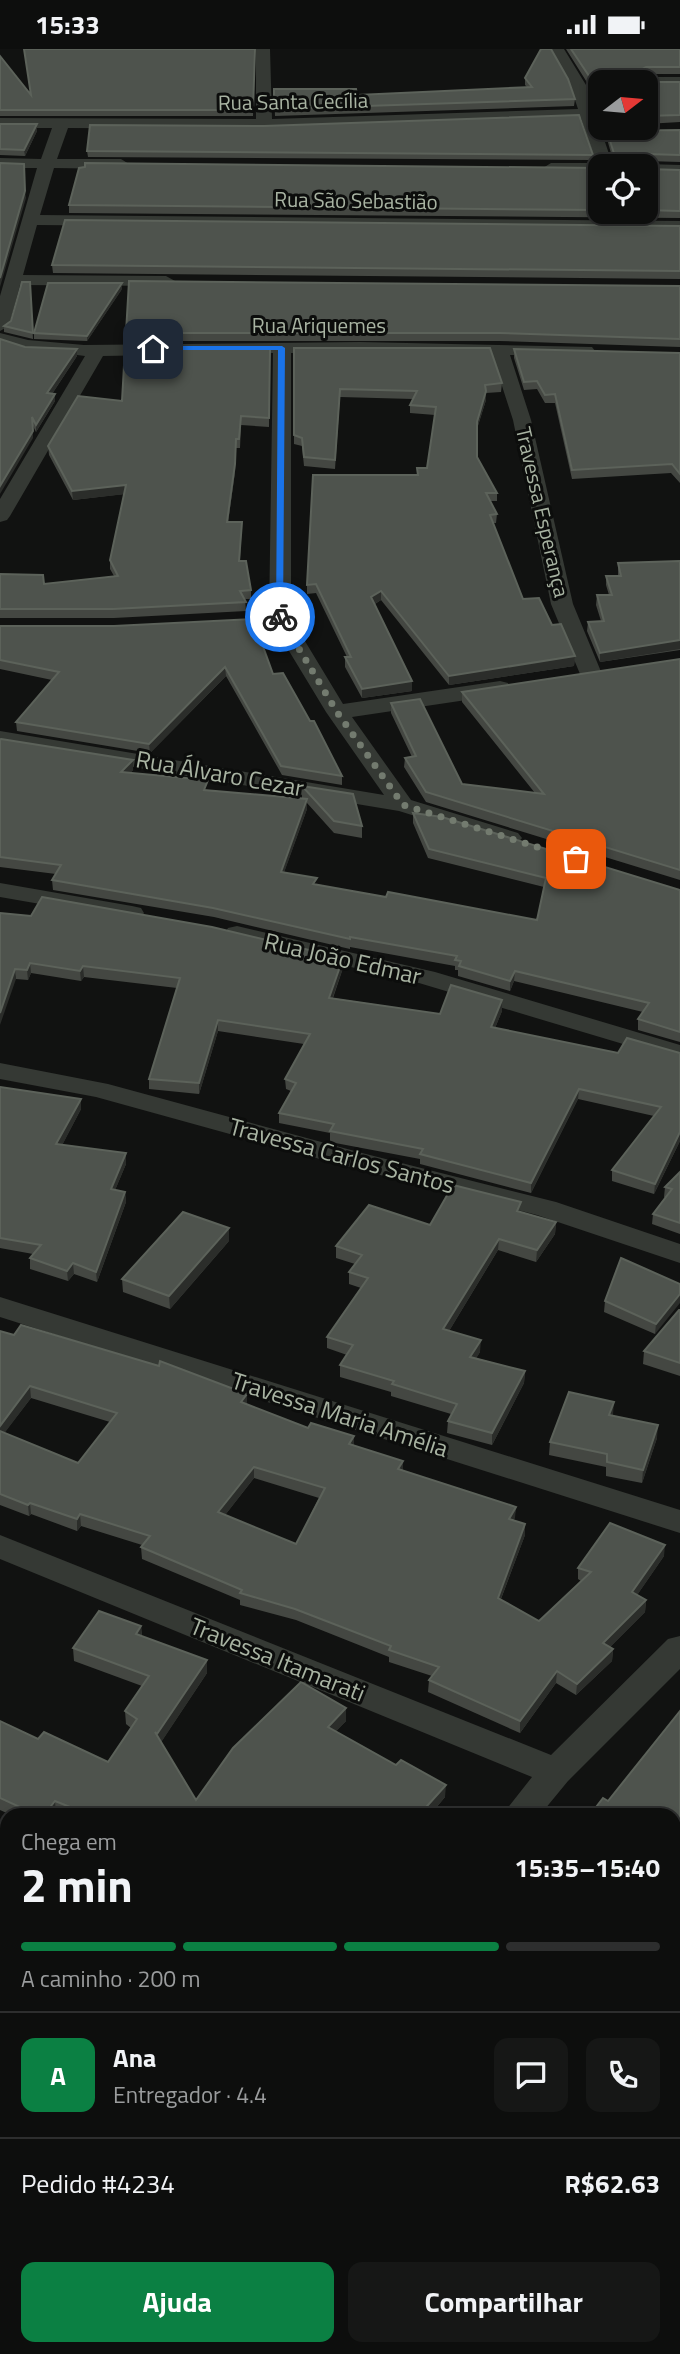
<!DOCTYPE html>
<html lang="pt">
<meta charset="utf-8">
<style>
body{margin:0;font-family:"Titillium Web",sans-serif;background:#161716;color:#f1f3f6;height:100vh;display:flex;flex-direction:column;font-size:26px;white-space:nowrap}
*{box-sizing:border-box;margin:0}
p{font-size:23px;color:#9a9c9d}
.icon{flex:none;width:38px;height:38px;fill:none;stroke:currentColor;stroke-width:2;stroke-linecap:round;stroke-linejoin:round}
.map{position:relative;flex:1;overflow:hidden}
.details{position:absolute;left:0px;top:1759px;width:681px;height:548px;display:flex;flex-direction:column;background:#0d0e0d;border-radius:21px 21px 0 0;box-shadow:0 4px 10px #0003,0 0 0 2px #2d2e2e}
.details>*{flex:none}
.needle{width:46px;rotate:74deg}
.buttons{position:absolute;left:588px;top:21px;display:grid;gap:14px}
.buttons a{display:grid;place-items:center;width:70px;height:70px;border-radius:14px;background:#0d0e0d;box-shadow:0 4px 10px #0003,0 0 0 2px #2d2e2e;font-size:35px}
.pin{position:absolute;display:grid;place-items:center;width:60px;height:60px;color:#fff;margin:-30px;border-radius:14px;box-shadow:0 4px 10px #0006}
.courier{position:absolute;display:grid;place-items:center;width:70px;height:70px;margin:-35px;border:5px solid #1a73e8;border-radius:50%;background:#fff;color:#222;box-shadow:0 2px 9px #0007}
.headline em{font-style:normal;font-weight:700}
.headline div{display:flex;flex-direction:column-reverse}
.headline{display:flex;align-items:center;justify-content:space-between;height:119px;padding:0 21px}
h1{font-size:46px;font-weight:700;line-height:52px}
.bar{display:grid;grid-template-columns:repeat(4,1fr);gap:10px 7px;align-content:center;height:84px;padding:0 21px}
.bar i{height:9px;border-radius:5px;background:#2d2e2e}
.bar .active{background:#0b8043}
.bar p{grid-column:span 4}
.line{display:flex;align-items:center;gap:18px;padding:0 21px;border-top:2px solid #2d2e2e}
.line div{flex:1}
.round{display:grid;place-items:center;flex:none;width:74px;height:74px;border-radius:14px;background:#161716}
.button{display:flex;gap:14px;margin-top:auto;padding:14px 21px}
.button a{flex:1;height:80px;border-radius:14px;background:#0b8043;color:#fff;font-size:28px;font-weight:700;line-height:80px;text-align:center}
.button a+a{background:#161716;color:#f1f3f6}
.status{display:flex;justify-content:space-between;align-items:center;height:49px;padding:0 35px;background:#0d0e0d;direction:ltr}
.status svg{height:19px;fill:currentColor}
.map>svg:first-child{display:block}
</style>
<div class="status"><b>15:33</b><svg viewBox="0 0 49 12"><path d="M0 12V9h3v3zM5 12V6h3v6zM10 12V3h3v9zM15 12V0h3v12zM26 1h20v11H26zM47 4h2v5h-2z"/></svg></div>
<div class="map">
<svg width="680" height="2305" viewBox="0 0 680 2305">
<rect width="100%" height="100%" fill="#111211"/>
<g fill="none" stroke-linecap="round" stroke-linejoin="round">
<g fill="#353934" fill-rule="evenodd">
<polygon points="256,0 270,0 272,70 578,60 570,36 550,0 564,0 586,36 613,117 600,117 600,124 551,124 543,119 551,114 596,114 581,69 264,80 68,79 57,110 121,110 129,115 121,120 54,119 40,166 680,172 680,182 37,176 23,226 166,227 175,232 166,237 20,236 9,277 0,282 0,247 37,119 0,119 0,109 41,110 52,79 0,79 0,69 256,70"/>
<polygon points="646,28 680,28 680,38 646,38 646,33 638,33"/>
<polygon points="646,115 680,116 680,126 646,125 646,117 640,117"/>
<polygon points="0,284 28,291 84,296 360,293 592,298 595,302 592,306 586,307 510,306 531,371 573,555 602,625 599,630 583,630 580,625 551,555 513,371 492,306 291,304 291,569 343,655 500,632 508,634 511,639 508,644 500,646 352,668 411,751 518,784 522,789 518,794 502,794 399,762 0,696 0,682 384,746 326,663 269,569 273,304 103,307 10,467 7,471 0,473 0,450 85,307 0,296"/>
<polygon points="0,834 132,857 141,859 144,864 141,869 132,871 0,848"/>
<polygon points="237,877 435,923 680,996 680,1012 419,934 228,889 225,884 228,879"/>
<polygon points="0,1014 108,1035 362,1104 556,1153 680,1195 680,1214 537,1166 345,1117 96,1048 0,1030"/>
<polygon points="0,1248 680,1461 680,1484 0,1268"/>
<polygon points="0,1486 551,1706 668,1590 680,1587 680,1620 568,1732 540,1766 502,1766 532,1728 0,1510"/>
<polygon points="0,1776 7,1778 7,1807 0,1805"/>
<polygon points="680,2162 680,2205 674,2207 674,2164"/>
<polygon points="0,2167 7,2170 7,2208 0,2205"/>
<polygon points="33,2300 76,2300 73,2305 30,2305"/>
<polygon points="572,2300 615,2300 612,2305 569,2305"/>
</g>
</g>
<g fill="#444742" fill-rule="evenodd">
<polygon points="255,0 253,67 0,67 0,7 30,45"/>
<polygon points="566,0 680,0 680,25 646,25 641,28 646,33 680,33 680,73 646,75 646,33 600,33 600,71 588,35"/>
<polygon points="525,29 575,50 574,57 275,67 274,40 357,46 527,38 525,36"/>
<polygon points="0,75 37,75 37,82 25,107 0,106"/>
<polygon points="264,77 593,106 592,111 88,108 87,102"/>
<polygon points="680,81 680,113 613,111 607,90 607,82"/>
<polygon points="646,118 646,120 680,121 680,169 69,164 69,156 600,119 600,163 646,163"/>
<polygon points="680,177 680,230 53,224 52,216"/>
<polygon points="30,233 33,290 4,283 4,277 11,272"/>
<polygon points="680,237 680,298 499,292 126,292 126,284"/>
<polygon points="122,240 87,292 34,290 34,284"/>
<polygon points="25,298 77,300 77,307 52,345 55,345 55,352 36,383 32,375 33,389"/>
<polygon points="270,299 269,378 241,376 240,399 236,399 235,423 228,473 242,473 240,512 251,541 251,550 245,550 246,562 114,569 0,569 0,525 44,535 114,527 110,520 110,511 124,445 73,451 49,406 48,397 122,352"/>
<polygon points="294,299 502,334 501,343 486,344 486,351 477,380 477,408 497,444 497,452 490,452 497,465 496,474 493,474 523,550 552,576 575,607 574,617 449,636 381,551 375,555 412,642 362,649 345,618 345,608 347,608 316,544 307,545 307,536 417,426 417,419 427,419 435,366 410,364 410,356 413,350 340,348 335,420 304,417 302,397 294,395"/>
<polygon points="514,300 680,304 680,434 671,424 572,430 555,354 545,354 537,340 524,341 514,309"/>
<polygon points="680,512 680,601 600,613 587,582 588,573 601,572 596,556 597,546 609,546 606,536 606,527 618,527 618,514"/>
<polygon points="0,577 273,625 310,672 342,727 342,736 282,726 226,627 150,704 17,682 16,673 52,631 0,620"/>
<polygon points="680,610 680,831 426,753 404,718 405,709 412,708 391,664 391,654 462,735 535,744 462,653 462,643"/>
<polygon points="0,691 133,721 130,724 208,741 303,750 302,749 302,737 362,777 362,789 334,784 307,754 307,760 284,823 317,836 386,848 537,871 544,838 428,809 413,774 413,764 680,841 680,993 638,981 638,970 643,963 514,932 510,942 458,927 458,921 455,921 455,917 350,898 350,900 214,868 53,841 52,831 56,825 0,818"/>
<polygon points="0,864 343,919 333,949 440,965 502,962 495,979 618,1004 680,1004 680,1092 654,1145 612,1132 612,1121 654,1067 578,1050 531,1144 420,1115 420,1110 330,1093 330,1084 279,1074 279,1064 291,1042 286,1040 285,1030 304,995 218,982 199,1045 149,1040 149,1030 177,939 84,928 81,932 31,924 28,931 16,930"/>
<polygon points="0,1038 81,1060 62,1096 126,1115 115,1141 125,1143 126,1153 97,1233 74,1225 68,1232 30,1220 30,1209 33,1205 0,1199"/>
<polygon points="680,1123 680,1185 652,1175 653,1165 665,1149 664,1148 665,1138"/>
<polygon points="521,1163 556,1173 555,1185 536,1213 498,1201 449,1282 480,1303 476,1309 525,1322 524,1334 492,1396 447,1384 448,1372 451,1365 391,1347 391,1343 340,1328 340,1316 347,1306 327,1299 327,1288 361,1239 349,1235 349,1223 355,1215 336,1209 336,1197 430,1176"/>
<polygon points="229,1192 170,1260 123,1243 122,1230"/>
<polygon points="680,1235 655,1285 604,1263 605,1252"/>
<polygon points="680,1261 680,1327 643,1315 644,1302"/>
<path d="M0,1282L247,1345V1355L308,1379L354,1387V1396L403,1422L516,1458L514,1471L525,1475V1486L501,1550L539,1572L581,1532L578,1530V1519L664,1507L637,1546L646,1551L645,1563L610,1598L613,1600L612,1612L576,1646L556,1634L520,1684L428,1643L429,1631L432,1627L389,1613V1608L296,1571L240,1556V1551L142,1510L141,1498L142,1496L81,1477L77,1482L31,1465L29,1467L0,1456ZM31,1349L110,1373L78,1414L4,1384ZM254,1429L319,1449L296,1495L225,1466Z"/>
<polygon points="612,1367 657,1389 642,1434 606,1427 606,1418 549,1406 550,1393"/>
<polygon points="141,1577 142,1587 207,1611 207,1624 161,1693 196,1751 346,1659 346,1672 336,1682 445,1748 430,1766 11,1766 0,1761 0,1672 38,1690 108,1713 131,1679 126,1675 125,1662 142,1637 74,1612 73,1599"/>
<polygon points="674,1864 680,1867 680,2011 674,2008"/>
<polygon points="0,1867 7,1870 7,1927 2,1924 0,1926"/>
<polygon points="0,1983 7,1986 7,2105 0,2101"/>
<polygon points="140,2300 222,2300 229,2305 142,2305 140,2303"/>
</g>
<g fill="#2b2d2a">
<polygon points="646,18 646,25 637,31 637,23"/>
<polygon points="37,75 37,82 25,107 24,101"/>
<polygon points="647,105 646,112 638,116 638,108"/>
<polygon points="25,142 26,149 0,238 0,229"/>
<polygon points="122,234 122,240 87,292 87,287"/>
<polygon points="77,300 77,307 48,351 47,344"/>
<polygon points="486,342 486,351 476,382 477,373"/>
<polygon points="55,345 55,352 36,383 36,376"/>
<polygon points="33,382 33,389 0,445 0,437"/>
<polygon points="236,390 235,423 227,482 227,473"/>
<polygon points="126,436 126,445 73,451 72,442"/>
<polygon points="381,542 381,551 371,557 371,548"/>
<polygon points="680,591 680,600 600,613 600,604"/>
<polygon points="575,607 574,617 449,636 449,627"/>
<polygon points="225,618 226,627 150,704 149,695"/>
<polygon points="412,632 412,642 362,649 362,640"/>
<polygon points="133,711 133,721 122,733 121,723"/>
<polygon points="307,750 307,760 281,832 281,823"/>
<polygon points="343,909 343,919 329,959 329,949"/>
<polygon points="30,914 31,924 28,931 27,921"/>
<polygon points="83,917 84,928 81,932 80,922"/>
<polygon points="15,920 16,930 0,976 0,964"/>
<polygon points="515,922 514,932 510,942 510,932"/>
<polygon points="502,951 502,962 491,989 491,978"/>
<polygon points="218,971 218,982 199,1045 199,1034"/>
<polygon points="579,1040 578,1050 531,1144 531,1134"/>
<polygon points="81,1050 81,1060 57,1106 56,1095"/>
<polygon points="680,1083 680,1092 654,1145 655,1135"/>
<polygon points="126,1104 126,1115 111,1151 111,1140"/>
<polygon points="125,1143 126,1153 97,1233 96,1223"/>
<polygon points="556,1173 555,1185 536,1213 537,1201"/>
<polygon points="229,1179 229,1192 170,1260 169,1247"/>
<polygon points="499,1190 498,1201 443,1292 443,1280"/>
<polygon points="73,1214 74,1225 68,1232 67,1222"/>
<polygon points="680,1245 680,1254 655,1285 656,1275"/>
<polygon points="481,1291 480,1303 470,1320 470,1308"/>
<polygon points="525,1322 524,1334 492,1396 492,1384"/>
<polygon points="30,1337 31,1349 0,1390 0,1377"/>
<polygon points="247,1345 247,1357 241,1353"/>
<polygon points="614,1353 613,1366 609,1366"/>
<polygon points="658,1376 657,1389 642,1434 643,1421"/>
<polygon points="354,1387 354,1398 349,1395"/>
<polygon points="403,1412 403,1423 398,1420"/>
<polygon points="254,1418 254,1429 219,1474 218,1463"/>
<polygon points="30,1454 31,1465 29,1467 28,1456"/>
<polygon points="516,1458 515,1469 508,1481 509,1470"/>
<polygon points="80,1465 81,1477 77,1482 77,1470"/>
<polygon points="525,1475 525,1486 497,1560 498,1549"/>
<polygon points="665,1496 664,1507 631,1555 632,1543"/>
<polygon points="646,1551 645,1563 602,1606 603,1594"/>
<polygon points="141,1577 142,1590 136,1585"/>
<polygon points="613,1600 612,1612 576,1646 577,1635"/>
<polygon points="207,1611 207,1624 158,1698 157,1685"/>
<polygon points="557,1622 556,1634 520,1684 520,1672"/>
<polygon points="346,1659 346,1672 328,1691 328,1678"/>
<polygon points="446,1736 445,1748 430,1766 419,1766"/>
<polygon points="55,1752 56,1766 44,1766"/>
<polygon points="680,1783 680,1795 674,1804 674,1792"/>
<polygon points="4,2273 6,2286 0,2292 0,2278"/>
</g>
<g fill="#4e534d" stroke="#5c625a" stroke-width="2" fill-rule="evenodd">
<polygon points="24,0 255,0 253,61 0,61 0,7 31,46"/>
<polygon points="541,0 551,0 568,30 575,50 274,60 274,40 356,40 357,46 532,38 525,29"/>
<polygon points="571,0 680,0 680,18 646,18 637,23 636,27 644,28 646,33 680,33 680,66 646,67 646,33 600,33 600,63 589,27"/>
<polygon points="579,66 593,106 87,102 90,76 264,77"/>
<polygon points="0,75 37,75 24,101 0,100"/>
<polygon points="680,81 680,106 647,105 638,108 639,111 644,112 646,117 601,117 603,112 616,111 607,82"/>
<polygon points="0,114 24,115 25,142 0,229"/>
<polygon points="85,114 600,119 600,161 69,156 79,119 85,118"/>
<polygon points="646,118 646,120 680,121 680,162 646,161"/>
<polygon points="65,171 680,177 680,222 52,216"/>
<polygon points="129,232 680,237 680,290 499,284 126,284"/>
<polygon points="22,233 30,233 33,284 4,277 11,272"/>
<polygon points="48,234 122,234 87,287 34,284"/>
<polygon points="0,290 25,298 77,300 47,344 55,345 36,376 32,368 33,382 0,437"/>
<polygon points="125,299 270,299 269,369 241,367 239,390 236,390 235,415 227,473 242,473 239,512 246,512 251,541 240,542 246,553 113,560 0,560 0,525 43,526 44,535 118,527 110,511 126,436 72,442 48,397 78,347 122,352"/>
<polygon points="294,299 490,299 502,334 485,336 486,342 477,373 477,408 497,444 486,444 497,465 490,466 523,550 539,549 552,576 561,575 575,607 449,627 381,542 371,548 412,632 362,640 345,608 351,608 316,535 307,536 313,426 418,426 417,419 427,419 436,358 410,356 417,342 340,340 335,411 304,408 302,389 294,386"/>
<polygon points="514,300 680,304 680,425 672,415 572,421 555,345 545,346 537,332 524,333"/>
<polygon points="680,512 680,591 600,604 588,573 604,572 597,546 612,546 606,527 621,527 618,514"/>
<polygon points="253,570 273,625 283,624 310,672 314,672 342,727 281,717 225,618 149,695 16,673 59,623 0,611 0,577 114,577"/>
<polygon points="680,610 680,821 426,743 405,709 416,707 391,654 420,650 462,735 544,745 462,643"/>
<polygon points="1,690 133,711 121,723 208,731 204,741 307,750 281,823 317,829 313,835 386,848 388,843 537,871 546,829 429,800 413,764 442,768 680,841 680,983 638,970 649,954 515,922 510,932 459,917 461,912 455,911 457,907 350,888 350,890 213,859 52,831 61,816 0,808 0,691"/>
<polygon points="302,737 353,745 362,777 334,772"/>
<polygon points="42,848 212,878 343,909 329,949 440,965 451,936 502,951 491,978 618,1004 627,989 680,1004 680,1083 655,1135 612,1121 661,1058 579,1040 531,1134 420,1105 423,1100 330,1082 334,1075 279,1064 296,1034 285,1030 310,985 218,971 199,1034 149,1030 180,929 83,917 80,922 30,914 27,921 15,920 0,964 0,864 31,867"/>
<polygon points="0,1038 81,1050 56,1095 126,1104 111,1140 125,1143 96,1223 73,1214 67,1222 30,1209 41,1196 0,1189"/>
<polygon points="680,1123 680,1174 653,1165 672,1140 665,1138"/>
<polygon points="453,1136 521,1153 517,1162 556,1173 537,1201 499,1190 443,1280 481,1291 470,1308 525,1322 492,1384 448,1372 457,1355 392,1335 394,1332 340,1316 353,1296 327,1288 368,1229 349,1223 362,1206 336,1197 369,1156 430,1176"/>
<polygon points="183,1163 229,1179 169,1247 122,1230"/>
<polygon points="621,1209 680,1235 680,1245 656,1275 605,1252"/>
<polygon points="679,1261 680,1261 680,1314 644,1302"/>
<path d="M21,1276L159,1317L160,1312L247,1345L241,1353L308,1379L311,1374L354,1387L349,1395L403,1412L398,1420L516,1458L509,1470L525,1475L498,1549L539,1572L591,1523L578,1519L610,1474L665,1496L632,1543L646,1551L603,1594L613,1600L577,1635L557,1622L520,1672L429,1631L439,1618L389,1601L391,1597L295,1560L240,1544L242,1541L141,1498L150,1487L80,1465L77,1470L30,1454L28,1456L0,1445V1382L78,1414L117,1364L30,1337L0,1377V1282L14,1286ZM254,1418L325,1439L296,1495L218,1463Z"/>
<polygon points="569,1343 614,1353 609,1366 658,1376 643,1421 607,1413 607,1405 550,1393"/>
<polygon points="99,1562 141,1577 136,1585 207,1611 157,1685 155,1683 196,1751 233,1699 301,1633 346,1659 328,1678 396,1716 401,1711 446,1736 419,1766 90,1766 55,1752 44,1766 37,1766 0,1749 0,1672 38,1690 44,1683 108,1713 137,1670 125,1662 149,1627 73,1599"/>
<polygon points="680,1662 680,1783 674,1792 674,1766 590,1766 603,1749 608,1752"/>
<polygon points="674,1864 680,1867 680,1997 674,1993"/>
<polygon points="0,1867 7,1870 7,1915 0,1911"/>
<polygon points="0,1983 7,1986 7,2091 0,2087"/>
<polygon points="0,2270 4,2273 0,2278"/>
<polygon points="151,2300 222,2300 229,2305 159,2305"/>
<polygon points="431,2300 549,2300 553,2302 551,2305 427,2305"/>
</g>
<polygon fill="#1a73e8" points="153,297 282,297 285,299 283,570 276,568 278,301 151,301"/>
<g fill="none" stroke-linecap="round" stroke-linejoin="round">
<polyline stroke="#737b6f" stroke-width="7" stroke-dasharray="0 12.6" points="280,568 337,663 403,756 576,810"/>
</g>
<g text-anchor="middle" dominant-baseline="central" stroke-width="6" stroke-linejoin="round" paint-order="stroke">
<g font-size="21" fill="#a8b3a2" stroke="#0c0d0c">
<text transform="translate(293 52) rotate(-1)">Rua Santa Cecília</text>
<text transform="translate(356 151) rotate(1)">Rua São Sebastião</text>
<text x="319" y="276">Rua Ariquemes</text>
<text transform="translate(543 463) rotate(77)">Travessa Esperança</text>
</g>
<g font-size="24" fill="#a8b3a2" stroke="#0c0d0c">
<text transform="translate(220 724) rotate(10)">Rua Álvaro Cezar</text>
<text transform="translate(343 909) rotate(13)">Rua João Edmar</text>
<text transform="translate(342 1106) rotate(15)">Travessa Carlos Santos</text>
<text transform="translate(340 1365) rotate(18)">Travessa Maria Amélia</text>
<text transform="translate(278 1610) rotate(22)">Travessa Itamarati</text>
</g>
</g>
</svg>
<div class="buttons">
<a><svg class="needle" viewBox="-14 -14 28 28"><path d="M0-13l5 13h-10z" fill="#e53935"/><path d="M0 13l5-13h-10z" fill="#9a9c9d"/></svg></a>
<a><svg class="icon" aria-label="locate" viewBox="0 0 24 24"><circle cx="12" cy="12" r="6"/><path d="M12 2v4M12 18v4M2 12h4M18 12h4"/></svg></a>
</div>
<div class="pin" style="left:576px;top:810px;background:#ea580c"><svg class="icon" aria-label="bag" viewBox="0 0 24 24"><path d="M5 8h14l-1 12H6zM9 8a3 3 0 0 1 6 0"/></svg></div>
<div class="pin" style="left:153px;top:300px;background:#1f2937"><svg class="icon" aria-label="home" viewBox="0 0 24 24"><path d="M3 11l9-7 9 7M6 9v11h12V9"/></svg></div>
<div class="courier" style="left:280px;top:568px"><svg class="icon" aria-label="bike" viewBox="0 0 24 24"><circle cx="6" cy="16" r="4"/><circle cx="18" cy="16" r="4"/><path d="M6 16l4-8h5l3 8M10 8l3 8H6M13 5h3"/></svg></div>
<section class="details">
<div class="headline"><div><h1>2 min</h1><p>Chega em</p></div><em>15:35–15:40</em></div>
<div class="bar"><i class="active"></i><i class="active"></i><i class="active"></i><i></i><p>A caminho · 200 m</p></div>
<div class="line" style="height:126px"><b class="round" style="background:#0b8043;color:#fff">A</b><div><b>Ana</b><p>Entregador · 4.4</p></div><a class="round"><svg class="icon" aria-label="chat" viewBox="0 0 24 24"><path d="M4 5h16v11H9l-5 4z"/></svg></a><a class="round"><svg class="icon" aria-label="phone" viewBox="0 0 24 24"><path d="M5 4h4l2 5-3 2q2 4 5 5l2-3 5 2v4C11 20 4 13 5 4z"/></svg></a></div>
<div class="line" style="height:91px"><div>Pedido #4234</div><b>R$62.63</b></div>
<div class="button"><a>Ajuda</a><a>Compartilhar</a></div>
</section>
</div>
